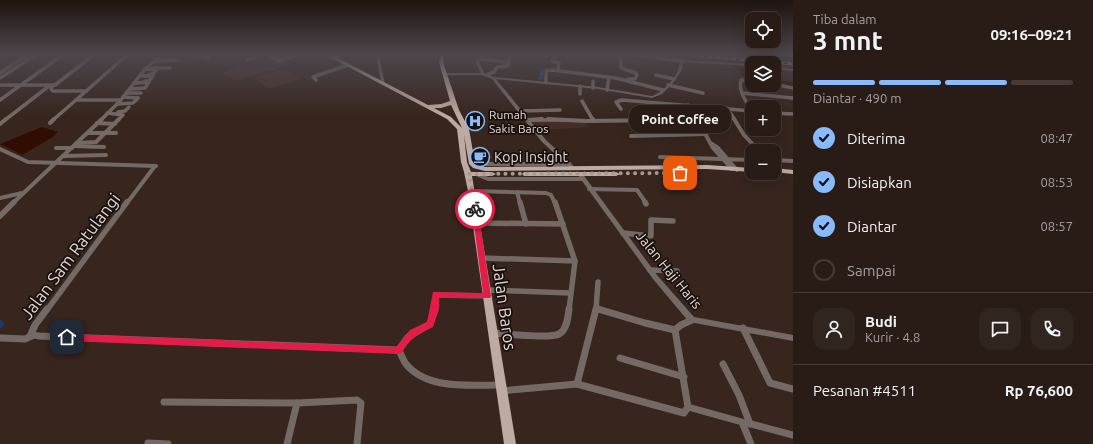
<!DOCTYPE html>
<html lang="id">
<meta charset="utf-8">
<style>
body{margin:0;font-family:Ubuntu,sans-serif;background:#31251f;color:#f1f3f6;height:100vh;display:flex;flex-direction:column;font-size:15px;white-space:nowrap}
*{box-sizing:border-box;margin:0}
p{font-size:13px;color:#a5a1a1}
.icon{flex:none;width:22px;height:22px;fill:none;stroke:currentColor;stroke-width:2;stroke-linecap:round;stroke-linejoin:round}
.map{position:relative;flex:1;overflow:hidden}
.sheet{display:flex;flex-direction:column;background:#291c16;width:300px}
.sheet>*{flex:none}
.fabs{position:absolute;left:745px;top:12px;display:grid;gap:8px}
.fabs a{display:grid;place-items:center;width:36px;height:36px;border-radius:8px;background:#291c16;box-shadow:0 4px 16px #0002,0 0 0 1px #453a35;font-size:20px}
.pin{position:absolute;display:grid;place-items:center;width:34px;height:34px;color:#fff;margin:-17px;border-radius:8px;box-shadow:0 2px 6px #0006}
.courier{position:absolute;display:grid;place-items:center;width:40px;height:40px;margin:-20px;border:3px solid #e11d48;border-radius:50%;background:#fff;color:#222;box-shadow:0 1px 5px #0007}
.bubble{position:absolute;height:28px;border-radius:12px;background:#291c16;box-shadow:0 4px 16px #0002,0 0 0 1px #453a35;font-size:13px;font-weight:700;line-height:28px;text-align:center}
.summary em{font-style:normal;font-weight:700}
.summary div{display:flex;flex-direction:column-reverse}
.summary{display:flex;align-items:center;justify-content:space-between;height:68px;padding:0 20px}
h1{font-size:26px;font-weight:700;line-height:30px}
.bar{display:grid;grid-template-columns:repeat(4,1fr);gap:6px 4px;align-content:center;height:48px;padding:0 20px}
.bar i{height:5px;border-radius:3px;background:#453a35}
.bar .selected{background:#88bafc}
.bar p{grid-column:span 4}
.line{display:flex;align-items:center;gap:10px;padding:0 20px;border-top:1px solid #453a35}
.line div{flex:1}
.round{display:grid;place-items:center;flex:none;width:42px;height:42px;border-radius:12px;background:#31251f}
ol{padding:0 20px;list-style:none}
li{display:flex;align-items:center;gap:12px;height:44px}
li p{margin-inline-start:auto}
li .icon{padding:4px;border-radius:50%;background:#88bafc;color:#111;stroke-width:4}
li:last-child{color:#a5a1a1}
li i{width:22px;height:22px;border:2px solid #453a35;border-radius:50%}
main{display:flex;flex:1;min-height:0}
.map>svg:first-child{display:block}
</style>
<main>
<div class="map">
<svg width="793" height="444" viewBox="0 0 793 444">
<rect width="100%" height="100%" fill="#37251e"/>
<g fill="#462e26">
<polygon points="266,54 276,54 283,58 281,60 289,65 237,81 222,73"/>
<polygon points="284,69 299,79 269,89 254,78"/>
<polygon points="531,120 584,122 589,127 539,130"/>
</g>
<polygon fill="#310c00" points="42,127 58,132 51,138 22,155 0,144"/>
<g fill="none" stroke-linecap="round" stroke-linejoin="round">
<g fill="#310c00" fill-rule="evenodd">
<path d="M720,54C738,54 739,66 752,76V81L745,78L729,61Z"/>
<polygon points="774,80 793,82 793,86 774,84"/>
</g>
<g stroke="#736a66" stroke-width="3.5">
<polyline points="191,54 208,58"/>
<polyline points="266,54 278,61 302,54"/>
<polyline points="377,54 383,83"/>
<polyline points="485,54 481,59 509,62"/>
<polyline points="558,54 552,61 559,63 558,70"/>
<polyline points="620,54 621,68 636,73 637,75 635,79 628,79 628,81"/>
<polyline points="628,54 682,61"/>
<polyline points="789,54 793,54"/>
<polyline points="0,55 2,54"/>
<polyline points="333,58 345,54"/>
<polyline points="481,59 477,62 483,74"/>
<polyline points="247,60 262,54"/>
<polyline points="154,61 179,60"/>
<polyline points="153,68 170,68"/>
<polyline points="146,69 156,70 153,74 148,75"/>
<polyline points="0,73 29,54"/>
<polyline points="486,75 494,72 497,67 508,66 509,57 513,54"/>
<polyline points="656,75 674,79"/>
<polyline points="140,76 153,76 149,81 145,81"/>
<polyline points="0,78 37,54"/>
<polyline points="316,80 313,77 348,65"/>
<polyline points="593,81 593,88"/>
<path d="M752,81L741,80C738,90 746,103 752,110"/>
<polyline points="546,83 546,71 552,70 616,78 663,90"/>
<polyline points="774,84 793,88"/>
<polyline points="0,85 55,85 95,54"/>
<polyline points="53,85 51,89 53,91 86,91"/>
<polyline points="668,85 703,93"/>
<polyline points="580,86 580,94"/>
<polyline points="130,89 145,88 149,82 135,83"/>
<polyline points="607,90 609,77"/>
<polyline points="126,93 141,93"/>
<polyline points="742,93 793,98"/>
<polyline points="123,97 138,98"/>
<polyline points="0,100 64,54"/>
<polyline points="120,100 76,100 128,54"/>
<polyline points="582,101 593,120"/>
<polyline points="117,104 133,103 138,98"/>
<polyline points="688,105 697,120"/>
<polyline points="727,108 735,120"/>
<polyline points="621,109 616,102 622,100 752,111"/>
<polyline points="521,111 560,110"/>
<polyline points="118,112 125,111 129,107"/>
<polyline points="107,113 123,115 118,120"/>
<polyline points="774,113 793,114"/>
<polyline points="5,120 49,86"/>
<polyline points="53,120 76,100"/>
<polyline points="101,120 120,101 145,69 163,54"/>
<polyline points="528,120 569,120"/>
<polyline points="656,120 669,120"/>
</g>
<g stroke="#736a66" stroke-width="4">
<polyline points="548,119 586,121 669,120"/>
<polyline points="593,119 594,121"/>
<polyline points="697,119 713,148 732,169"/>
<polyline points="734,119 744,135 759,151"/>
<polyline points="528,120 542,119"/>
<polyline points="50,123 54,119"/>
<polyline points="97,123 115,124"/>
<polyline points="0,124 6,119"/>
<polyline points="88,133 116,133"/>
<polyline points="631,136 706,134"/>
<polyline points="78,143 96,142 119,119"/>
<polyline points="712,144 718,148 737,170"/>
<polyline points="74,146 104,147"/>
<polyline points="56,148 72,148"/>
<polyline points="0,149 28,162 156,166"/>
<polyline points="64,156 106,155"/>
<polyline points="660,157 752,160"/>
<polyline points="679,158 690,172"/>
<polyline points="774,160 793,161"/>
<polyline points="472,164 569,164"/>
<polyline points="774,164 780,171"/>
<polyline points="476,174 488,179 582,179"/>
<polyline points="589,189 637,190 646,203"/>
<polyline points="472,191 546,193 551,195 555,203"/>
<polyline points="517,192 520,203"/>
<polyline points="0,198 22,193"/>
<polyline points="13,203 102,119"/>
<polyline points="127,203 155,166"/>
</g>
<g stroke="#736a66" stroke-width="5.5">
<polyline points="520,202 526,224"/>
<polyline points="555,202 575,261 569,310"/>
<polyline points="645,202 646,204"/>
<polyline points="0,216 14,202"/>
<polyline points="477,223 563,224"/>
<polyline points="623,233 651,236 651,220 673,221"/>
<polyline points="482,258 575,261"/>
<polyline points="650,270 677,271"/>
<polyline points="487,290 570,293"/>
<polyline points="596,308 601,310"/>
<polyline points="47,310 127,202"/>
<polyline points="435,310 436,295 487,296"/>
<polyline points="596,310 598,282"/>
</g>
<g stroke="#736a66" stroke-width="7">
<polyline points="47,309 35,325 31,334 38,336 399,350"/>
<polyline points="598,309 645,323 675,330"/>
<polyline points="743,328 770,383 793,389"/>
<path d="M493,333C506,334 549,339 559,334C567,330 568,317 569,309"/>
<polyline points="1,338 25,339 34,335"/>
<polyline points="399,350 408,337 430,324 435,309"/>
<path d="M399,350C401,354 403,360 406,364C427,390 470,385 500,385"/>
<polyline points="620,358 684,377"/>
<polyline points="723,364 739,395 750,424"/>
<polyline points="577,384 596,309"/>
<polyline points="501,391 577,384 684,413 688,407 675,330 681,325 692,320"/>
<polyline points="164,402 297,403 357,400 361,403 357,444"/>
<polyline points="688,407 742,422 751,444"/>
<polyline points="747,423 793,435"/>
<polyline points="148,443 168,444"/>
<polyline points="287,444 297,403"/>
</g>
<g fill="#736a66" fill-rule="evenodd">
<path d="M681,60L752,64V66L683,62L682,70L673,83L662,94L652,98L598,89L496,79L546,140L571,163L575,168L572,170L570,169L567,165L542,142L492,79L482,75H445L443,74L445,73H483L494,77L598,87L652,96C662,92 674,81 678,70C679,67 680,63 681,60Z"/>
<polygon points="774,67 793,69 793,71 774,69"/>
<polygon points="580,172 582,173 657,275 694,317 793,335 793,341 689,322 653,279 577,174"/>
</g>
<g fill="#bdaaa2" fill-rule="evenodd">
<path d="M324,54H330L428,105L441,104L450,101L439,62L441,54H445L443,62L459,110L469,129L475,163L477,165L485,167L707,165L752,168V172L707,169L485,171L473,168L469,164L464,135L467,162L471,172H492L496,174L492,176H472L516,444H504L468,191L464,172L461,162L457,129L447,119ZM451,105L462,128L451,117L434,108H441Z"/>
<polygon points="774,168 793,170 793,174 774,172"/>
<polygon points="524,172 616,172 620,174 616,176 524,176 522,174"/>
</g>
<g stroke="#beb0ac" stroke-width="2.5">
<polyline id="rail" points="672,54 793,64"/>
</g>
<use href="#rail" stroke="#18100d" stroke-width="1.5" stroke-dasharray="4" stroke-linecap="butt"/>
</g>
<polygon fill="#21487a" points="539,76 544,76 543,80 538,80"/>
<polygon fill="#1b3b63" points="0,319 5,324 0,329"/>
<polygon fill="#26548e" stroke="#1b3b63" points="541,70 544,71 544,76 539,76"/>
<linearGradient id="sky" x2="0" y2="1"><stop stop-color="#1e1410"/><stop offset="0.47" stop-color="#4d464c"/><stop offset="1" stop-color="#4d464c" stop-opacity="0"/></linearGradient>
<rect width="793" height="116" fill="url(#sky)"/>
<path fill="#e11d48" d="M475,207L478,209L491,296L490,298H439V309L433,327C420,333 408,339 402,353L399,354L67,341L63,337L67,334L396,347L410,330L427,322L433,292L483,293L472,209Z"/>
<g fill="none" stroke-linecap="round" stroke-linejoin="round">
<polyline stroke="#a79994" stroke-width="4" stroke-dasharray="0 7.2" points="475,209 469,174 680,173"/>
</g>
<defs>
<g id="hospital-ring" transform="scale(1)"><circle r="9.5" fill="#18100d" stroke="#88bafc" stroke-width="1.5"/><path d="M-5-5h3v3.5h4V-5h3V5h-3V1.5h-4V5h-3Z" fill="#88bafc"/></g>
<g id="cafe-ring" transform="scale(1)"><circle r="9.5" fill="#18100d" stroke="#88bafc" stroke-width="1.5"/><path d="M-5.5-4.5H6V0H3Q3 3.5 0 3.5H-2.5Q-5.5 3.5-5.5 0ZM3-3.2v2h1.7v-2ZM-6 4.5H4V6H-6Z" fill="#88bafc"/></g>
</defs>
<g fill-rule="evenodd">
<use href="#hospital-ring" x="475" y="121"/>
<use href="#cafe-ring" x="480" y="157"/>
</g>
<g text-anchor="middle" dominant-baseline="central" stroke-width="3.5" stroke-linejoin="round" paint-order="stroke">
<g font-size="12" fill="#e3d7d3" stroke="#18100d" text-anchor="start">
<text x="489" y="114">Rumah<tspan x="489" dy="14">Sakit Baros</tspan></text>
</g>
<g font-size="14" fill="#e3d7d3" stroke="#18100d" text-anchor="start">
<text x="494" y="157">Kopi Insight</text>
</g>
<g font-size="14" fill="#e3d7d3" stroke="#18100d">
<text transform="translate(669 270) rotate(51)">Jalan Haji Haris</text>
</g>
<g font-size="17" fill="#e3d7d3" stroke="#18100d">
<text transform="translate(70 256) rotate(-53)">Jalan Sam Ratulangi</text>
<text transform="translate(505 307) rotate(82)">Jalan Baros</text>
</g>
</g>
</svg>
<div class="fabs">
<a><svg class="icon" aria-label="locate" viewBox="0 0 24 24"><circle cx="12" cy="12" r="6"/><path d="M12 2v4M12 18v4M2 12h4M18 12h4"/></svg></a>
<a><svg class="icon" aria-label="layers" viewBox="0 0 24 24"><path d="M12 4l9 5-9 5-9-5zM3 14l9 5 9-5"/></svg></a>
<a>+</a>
<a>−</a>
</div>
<div class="pin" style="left:680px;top:173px;background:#ea580c"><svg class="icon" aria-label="bag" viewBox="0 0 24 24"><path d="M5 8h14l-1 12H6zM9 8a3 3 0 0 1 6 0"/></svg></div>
<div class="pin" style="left:67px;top:337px;background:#1f2937"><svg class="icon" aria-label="home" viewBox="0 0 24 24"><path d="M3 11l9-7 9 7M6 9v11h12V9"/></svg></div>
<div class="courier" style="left:475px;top:209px"><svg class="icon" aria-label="bike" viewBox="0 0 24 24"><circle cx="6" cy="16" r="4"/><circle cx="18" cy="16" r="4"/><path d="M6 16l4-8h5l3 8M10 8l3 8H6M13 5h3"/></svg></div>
<div class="bubble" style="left:629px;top:105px;width:102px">Point Coffee</div>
</div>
<section class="sheet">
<div class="summary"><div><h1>3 mnt</h1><p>Tiba dalam</p></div><em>09:16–09:21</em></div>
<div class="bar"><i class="selected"></i><i class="selected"></i><i class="selected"></i><i></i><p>Diantar · 490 m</p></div>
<ol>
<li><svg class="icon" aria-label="check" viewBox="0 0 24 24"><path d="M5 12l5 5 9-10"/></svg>Diterima<p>08:47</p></li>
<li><svg class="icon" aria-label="check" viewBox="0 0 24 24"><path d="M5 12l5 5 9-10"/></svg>Disiapkan<p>08:53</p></li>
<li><svg class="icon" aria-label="check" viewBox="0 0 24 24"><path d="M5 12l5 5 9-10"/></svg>Diantar<p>08:57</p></li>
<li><i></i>Sampai</li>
</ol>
<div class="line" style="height:72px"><a class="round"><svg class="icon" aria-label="person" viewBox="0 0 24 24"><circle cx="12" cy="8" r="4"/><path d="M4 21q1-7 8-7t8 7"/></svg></a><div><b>Budi</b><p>Kurir · 4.8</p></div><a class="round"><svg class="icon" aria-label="chat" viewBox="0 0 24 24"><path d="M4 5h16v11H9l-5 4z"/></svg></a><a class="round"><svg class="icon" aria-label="phone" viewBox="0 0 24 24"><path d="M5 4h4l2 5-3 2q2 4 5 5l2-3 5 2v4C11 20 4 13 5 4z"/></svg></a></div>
<div class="line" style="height:52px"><div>Pesanan #4511</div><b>Rp 76,600</b></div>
</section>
</main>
